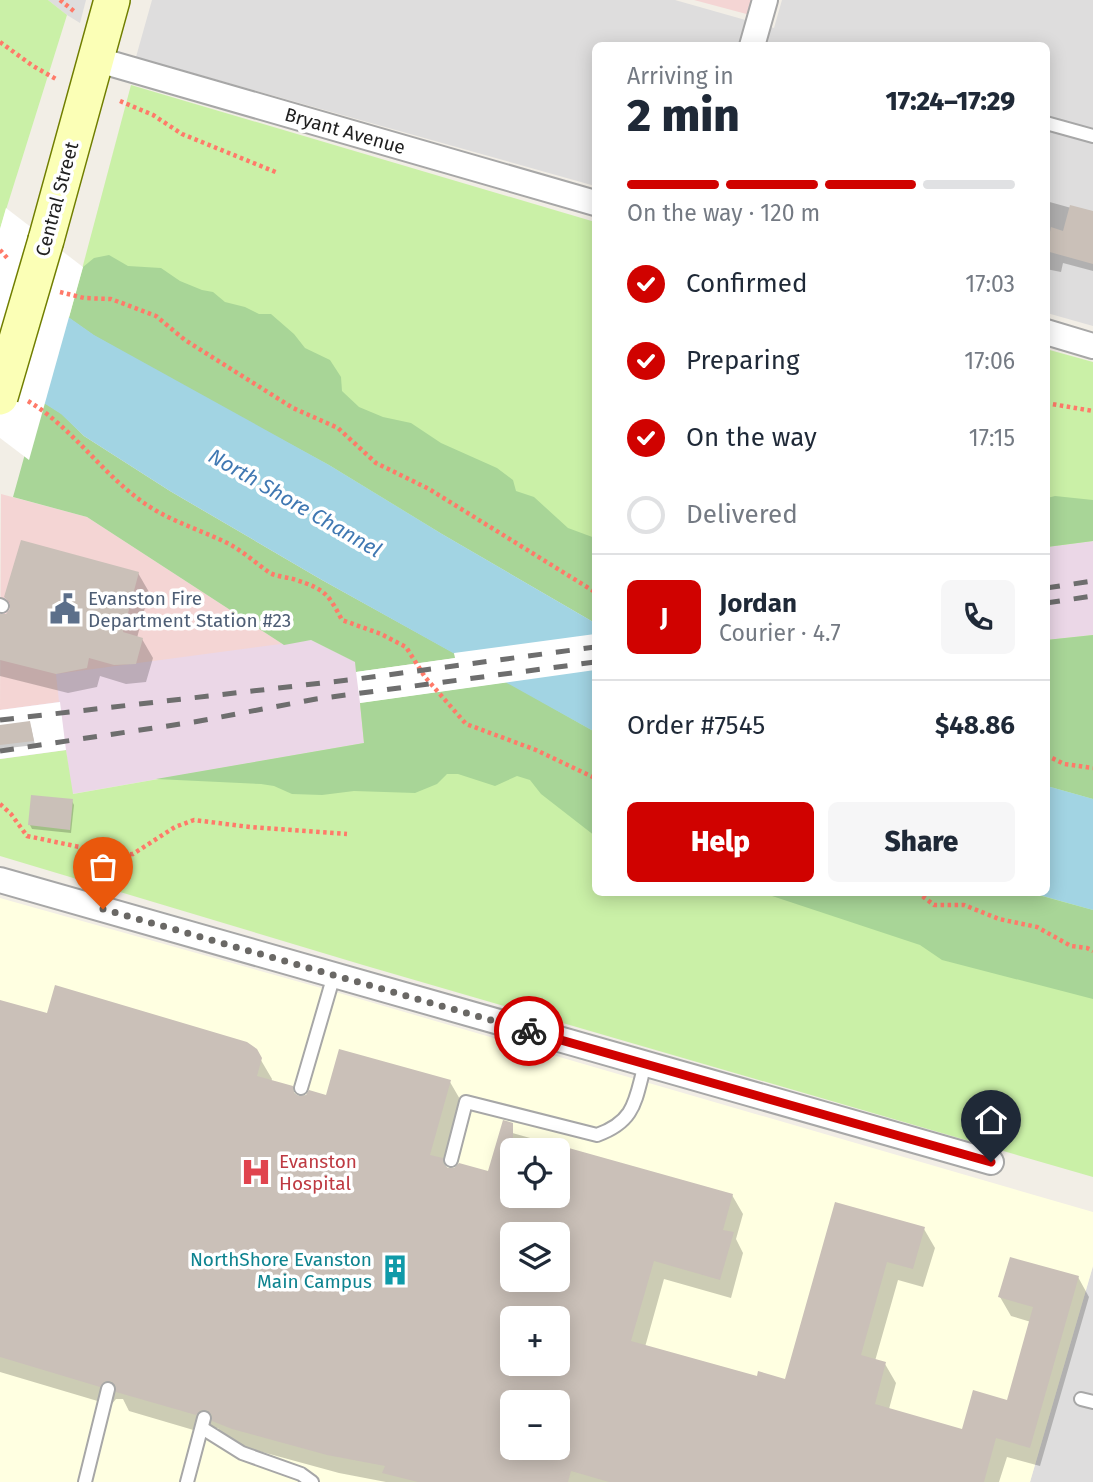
<!DOCTYPE html>
<meta charset="utf-8">
<style>
body{margin:0;font-family:"Fira Sans",sans-serif;background:#f6f6f7;color:#1f2937;height:100vh;display:flex;flex-direction:column;font-size:26px;white-space:nowrap}
*{box-sizing:border-box;margin:0}
p{font-size:23px;color:#747a83}
.icon{flex:none;width:38px;height:38px;fill:none;stroke:currentColor;stroke-width:2;stroke-linecap:round;stroke-linejoin:round}
.map{position:relative;flex:1;overflow:hidden}
.sheet{position:absolute;left:592px;top:42px;width:458px;height:854px;display:flex;flex-direction:column;background:#fff;border-radius:10px;box-shadow:0 4px 18px #0003}
.sheet>*{flex:none}
.controls{position:absolute;left:500px;top:1138px;display:grid;gap:14px}
.controls a{display:grid;place-items:center;width:70px;height:70px;border-radius:10px;background:#fff;box-shadow:0 4px 18px #0003;font-size:35px}
.pin{position:absolute;display:grid;place-items:center;width:60px;height:60px;color:#fff;margin:-72px -30px;border-radius:50% 50% 50% 0;rotate:-45deg;box-shadow:0 0 7px #0007}
.pin .icon{rotate:45deg}
.courier{position:absolute;display:grid;place-items:center;width:70px;height:70px;margin:-35px;border:5px solid #d00200;border-radius:50%;background:#fff;color:#222;box-shadow:0 2px 9px #0007}
.summary em{font-style:normal;font-weight:800}
.summary div{display:flex;flex-direction:column-reverse}
.summary{display:flex;align-items:center;justify-content:space-between;height:119px;padding:0 35px}
h1{font-size:46px;font-weight:800;line-height:52px}
.bar{display:grid;grid-template-columns:repeat(4,1fr);gap:10px 7px;align-content:center;height:84px;padding:0 35px}
.bar i{height:9px;border-radius:5px;background:#e0e1e3}
.bar .current{background:#d00200}
.bar p{grid-column:span 4}
.line{display:flex;align-items:center;gap:18px;padding:0 35px;border-top:2px solid #e0e1e3}
.line div{flex:1}
.round{display:grid;place-items:center;flex:none;width:74px;height:74px;border-radius:10px;background:#f6f6f7}
ol{padding:0 35px;list-style:none}
li{display:flex;align-items:center;gap:21px;height:77px}
li p{margin-inline-start:auto}
li .icon{padding:7px;border-radius:50%;background:#d00200;color:#fff;stroke-width:4}
li:last-child{color:#747a83}
li i{width:38px;height:38px;border:4px solid #e0e1e3;border-radius:50%}
.primary-button{display:flex;gap:14px;margin-top:auto;padding:14px 35px}
.primary-button a{flex:1;height:80px;border-radius:10px;background:#d00200;color:#fff;font-size:28px;font-weight:800;line-height:80px;text-align:center}
.primary-button a+a{background:#f6f6f7;color:#1f2937}
.map>svg:first-child{display:block}
</style>
<div class="map">
<svg width="1093" height="1482" viewBox="0 0 1093 1482">
<rect width="100%" height="100%" fill="#f2eee6"/>
<g fill="#dedddd">
<polygon points="48,0 86,0 80,23 67,15"/>
<polygon points="152,0 675,0 774,28 782,0 1093,0 1093,326 1047,313 1046,46 595,46 595,186 136,57"/>
<polygon points="1093,1266 1093,1482 1030,1482"/>
</g>
<g fill="#f4d5d4">
<polygon points="694,0 758,0 754,16"/>
<polygon points="1,494 87,517 284,645 57,675 60,702 0,710"/>
</g>
<g fill="#ebd7e7">
<polygon points="1093,541 1093,635 1047,640 1046,547"/>
<polygon points="311,640 356,662 365,743 72,794 66,751 0,759 0,710 59,702 56,674"/>
</g>
<path fill="#ffffe1" fill-rule="evenodd" d="M0,898L339,993L1093,1212V1266L1030,1482H0ZM513,1150H558V1195H513ZM513,1234H558V1279H513ZM513,1318H558V1363H513ZM513,1402H558V1447H513Z"/>
<g fill="#caf0a7">
<polygon points="0,0 48,0 67,15 0,229"/>
<polygon points="131,85 595,222 595,623 69,318"/>
<polygon points="1046,349 1093,362 1093,541 1047,547"/>
<polygon points="1093,635 1093,1177 363,965 0,856 0,759 66,750 73,794 364,743 360,703 595,670 595,892 1046,892 1047,640"/>
</g>
<g fill="#a8d597">
<polygon points="109,255 128,266 161,268 180,281 202,290 213,292 225,302 245,307 259,314 271,314 294,334 305,348 330,360 341,377 342,391 359,407 383,417 411,423 441,443 497,468 513,480 516,491 534,497 568,528 595,538 595,623 442,534 329,465 188,389 93,335 69,318 83,267 94,258"/>
<polygon points="40,400 62,414 84,436 170,491 322,580 454,653 456,658 356,672 355,662 311,640 284,645 87,517 13,497"/>
<polygon points="1055,496 1093,500 1093,541 1047,547 1047,498"/>
<polygon points="1093,635 1093,799 1047,786 1046,640"/>
<polygon points="507,682 595,732 595,836 541,794 530,780 517,776 495,786 458,774 447,774 437,784 415,793 354,791 322,795 292,794 274,786 261,784 156,779 364,743 360,703"/>
<polygon points="763,893 1031,893 1093,910 1093,999 942,960 920,945"/>
</g>
<g fill="#a2d4e3">
<polygon points="0,269 94,335 329,465 442,534 595,623 595,732 322,580 170,491 84,436 61,414 39,400"/>
<polygon points="1047,786 1093,799 1093,910 1032,893 1046,892"/>
</g>
<g fill="#fff">
<polygon points="6,208 83,267 29,460 0,438 0,229"/>
<polygon points="595,634 595,670 360,703 356,672 455,658 454,653"/>
<polygon points="60,702 66,750 0,759 0,710"/>
</g>
<g fill="#0003" fill-rule="evenodd">
<polygon points="1046,201 1093,214 1093,271 1063,263 1061,272 1046,269"/>
<polygon points="138,573 149,592 137,638 142,639 153,658 146,682 126,684 100,676 97,687 68,693 0,676 0,619 7,615 12,607 6,597"/>
<polygon points="0,726 31,727 35,745 0,749"/>
<polygon points="72,801 74,805 71,833 32,829 30,825"/>
<path d="M0,1002L49,1015L255,1050L272,1079L271,1082L291,1087L297,1097H327L450,1082L461,1101L444,1163L447,1169L490,1173L502,1130L732,1195L743,1214L736,1239L743,1253L731,1298L664,1279L645,1347L758,1378L786,1381L836,1204L924,1229L935,1248L923,1287L898,1280L875,1361L885,1364L896,1383L889,1409L963,1431L1008,1402L1031,1322L1011,1316L1000,1297L1078,1277L1089,1297L1040,1466L1007,1457L999,1482H386L339,1473L244,1447L225,1440L218,1428H212L207,1434L129,1411L123,1399H116L111,1405L0,1372ZM513,1150H558V1195H513ZM513,1234H558V1279H513ZM513,1318H558V1363H513ZM513,1402H558V1447H513Z"/>
</g>
<g fill="#cac0b8" fill-rule="evenodd">
<polygon points="1070,205 1093,211 1093,264 1046,251 1051,227 1063,231"/>
<polygon points="21,540 139,572 123,632 143,638 136,664 114,665 89,658 87,668 56,674 0,660 0,614 6,614 10,609 10,602 4,597"/>
<polygon points="30,721 34,741 0,745 0,725"/>
<polygon points="31,795 73,799 70,830 28,825"/>
<path d="M55,985L247,1042L257,1049L262,1058L257,1076L293,1086L294,1093L299,1096L306,1095L309,1090L326,1095L339,1049L451,1080L430,1155L443,1158V1163L448,1168H454L459,1163L488,1171L503,1120L513,1123V1195H558V1145L733,1194L723,1230L734,1232L720,1280L654,1261L631,1341L757,1376L758,1371L785,1379L835,1202L925,1227L913,1269L887,1262L861,1355L886,1362L875,1404L962,1429L973,1390L1007,1400L1033,1307L998,1297L1010,1257L1079,1276L1030,1448L996,1438L984,1482H609L571,1471L568,1482H418L382,1473L385,1466L327,1455L232,1429L212,1421V1415L207,1410H201L196,1415L116,1392V1386L111,1381H105L100,1387L0,1357V1000L47,1013ZM513,1234H558V1279H513ZM513,1318H558V1363H513ZM513,1402H558V1447H513Z"/>
</g>
<g fill="none" stroke-linecap="round" stroke-linejoin="round">
<g stroke="#a7a7a7" stroke-width="16">
<g id="lane">
<polyline points="1046,123 1093,136"/>
<polyline points="0,605 2,606"/>
<polyline points="301,1088 334,975"/>
<path d="M451,1160L466,1102L597,1135C636,1121 635,1100 645,1064"/>
<polyline points="1081,1399 1093,1402"/>
<polyline points="202,1428 242,1453 301,1474 312,1482"/>
<polyline points="85,1482 108,1389"/>
<polyline points="187,1482 204,1418"/>
</g>
</g>
<g stroke="#a7a7a7" stroke-width="28">
<g id="street">
<polyline points="752,46 765,0"/>
<polyline points="95,59 595,203"/>
<polyline points="1046,332 1093,346"/>
<polyline points="0,880 991,1162"/>
</g>
</g>
<g stroke="#707e00" stroke-width="38">
<polyline id="secondary" points="46,240 112,0"/>
</g>
<g stroke="#ff7a69" stroke-width="4.5" stroke-dasharray="3.5 3.5" stroke-linecap="butt">
<polyline points="60,0 75,12"/>
<polyline points="0,42 33,66 56,79"/>
<polyline points="120,101 153,115 182,134 278,173"/>
<polyline points="0,250 9,260"/>
<polyline points="60,292 84,298 111,299 156,316 185,340 293,408 338,428 376,463 429,489 595,592"/>
<path d="M28,401C73,428 101,473 144,503C171,522 202,530 231,545C245,553 257,564 270,573C278,577 288,577 296,580C325,589 329,595 342,620L381,634L406,647L425,677L466,724L536,750L595,778"/>
<polyline points="1046,403 1093,411"/>
<polyline points="1046,755 1064,764 1093,768"/>
<polyline points="0,804 11,814 27,836 118,855 133,854 175,827 194,820 250,827 347,834"/>
<polyline points="917,892 934,905 964,905 999,919 1037,927 1071,946 1087,948 1093,951"/>
</g>
<use href="#lane" stroke="#fff" stroke-width="12"/>
<use href="#street" stroke="#fff" stroke-width="24"/>
<use href="#secondary" stroke="#fbffb6" stroke-width="35"/>
<g stroke="#6e6e6e" stroke-width="5" stroke-dasharray="14 14" stroke-linecap="butt">
<polyline points="1046,588 1093,581"/>
<polyline points="1046,603 1093,596"/>
<polyline points="0,720 357,679 595,647"/>
<polyline points="0,751 194,722 316,699 595,662"/>
</g>
<g stroke="#707e00" stroke-width="38" stroke-linecap="butt">
<polyline id="secondary-bridge" points="0,397 46,240"/>
</g>
<use href="#secondary-bridge" stroke="#fbffb6" stroke-width="35"/>
</g>
<g fill="none" stroke-linecap="round" stroke-linejoin="round">
<polyline stroke="#6a6865" stroke-width="7" stroke-dasharray="0 12.6" points="103,909 529,1031"/>
<polyline stroke="#d00200" stroke-width="9" points="529,1031 991,1162"/>
</g>
<defs>
<g id="civic-bare" transform="scale(2.415)"><path d="M-.6-6.5H3V-4.5H.6V-3L4-1V1h2V6H-6V1h2V-1L-.6-3ZM-1.2 2.5V6h2.4V2.5Z" fill="#5c6f8a" stroke="#fff" stroke-width="2.5" paint-order="stroke"/></g>
<g id="hospital-bare" transform="scale(2.415)"><path d="M-5-5h3v3.5h4V-5h3V5h-3V1.5h-4V5h-3Z" fill="#e0444e" stroke="#fff" stroke-width="2.5" paint-order="stroke"/></g>
<g id="building-bare" transform="scale(2.415)"><path d="M-4-6H4V6H1V3H-1V6H-4ZM-2.5-4.3h1.7v1.8h-1.7ZM.8-4.3h1.7v1.8H.8ZM-2.5-1h1.7V.8h-1.7ZM.8-1h1.7V.8H.8Z" fill="#0f9aa8" stroke="#fff" stroke-width="2.5" paint-order="stroke"/></g>
</defs>
<g fill-rule="evenodd">
<use href="#civic-bare" x="65" y="609"/>
<use href="#hospital-bare" x="256" y="1172"/>
<use href="#building-bare" x="395" y="1270"/>
</g>
<g text-anchor="middle" dominant-baseline="central" stroke-width="7" stroke-linejoin="round" paint-order="stroke">
<g font-size="19" fill="#202020" stroke="#fff">
<text transform="translate(345 131) rotate(16)">Bryant Avenue</text>
<text transform="translate(57 199) rotate(-75)">Central Street</text>
</g>
<g font-size="19" fill="#4e5e75" stroke="#fff" text-anchor="start">
<text x="88" y="598">Evanston Fire<tspan x="88" dy="22">Department Station #23</tspan></text>
</g>
<g font-size="19" fill="#be3a42" stroke="#fff" text-anchor="start">
<text x="279" y="1161">Evanston<tspan x="279" dy="22">Hospital</tspan></text>
</g>
<g font-size="19" fill="#0d838f" stroke="#fff" text-anchor="end">
<text x="372" y="1259">NorthShore Evanston<tspan x="372" dy="22">Main Campus</tspan></text>
</g>
<g font-size="21" font-style="italic" fill="#4078b2" stroke="#fff">
<text transform="translate(295 503) rotate(30)">North Shore Channel</text>
</g>
</g>
</svg>
<div class="controls">
<a><svg class="icon" aria-label="locate" viewBox="0 0 24 24"><circle cx="12" cy="12" r="6"/><path d="M12 2v4M12 18v4M2 12h4M18 12h4"/></svg></a>
<a><svg class="icon" aria-label="layers" viewBox="0 0 24 24"><path d="M12 4l9 5-9 5-9-5zM3 14l9 5 9-5"/></svg></a>
<a>+</a>
<a>−</a>
</div>
<div class="pin" style="left:103px;top:909px;background:#ea580c"><svg class="icon" aria-label="bag" viewBox="0 0 24 24"><path d="M5 8h14l-1 12H6zM9 8a3 3 0 0 1 6 0"/></svg></div>
<div class="pin" style="left:991px;top:1162px;background:#1f2937"><svg class="icon" aria-label="home" viewBox="0 0 24 24"><path d="M3 11l9-7 9 7M6 9v11h12V9"/></svg></div>
<div class="courier" style="left:529px;top:1031px"><svg class="icon" aria-label="bike" viewBox="0 0 24 24"><circle cx="6" cy="16" r="4"/><circle cx="18" cy="16" r="4"/><path d="M6 16l4-8h5l3 8M10 8l3 8H6M13 5h3"/></svg></div>
<section class="sheet">
<div class="summary"><div><h1>2 min</h1><p>Arriving in</p></div><em>17:24–17:29</em></div>
<div class="bar"><i class="current"></i><i class="current"></i><i class="current"></i><i></i><p>On the way · 120 m</p></div>
<ol>
<li><svg class="icon" aria-label="check" viewBox="0 0 24 24"><path d="M5 12l5 5 9-10"/></svg>Confirmed<p>17:03</p></li>
<li><svg class="icon" aria-label="check" viewBox="0 0 24 24"><path d="M5 12l5 5 9-10"/></svg>Preparing<p>17:06</p></li>
<li><svg class="icon" aria-label="check" viewBox="0 0 24 24"><path d="M5 12l5 5 9-10"/></svg>On the way<p>17:15</p></li>
<li><i></i>Delivered</li>
</ol>
<div class="line" style="height:126px"><b class="round" style="background:#d00200;color:#fff">J</b><div><b>Jordan</b><p>Courier · 4.7</p></div><a class="round"><svg class="icon" aria-label="phone" viewBox="0 0 24 24"><path d="M5 4h4l2 5-3 2q2 4 5 5l2-3 5 2v4C11 20 4 13 5 4z"/></svg></a></div>
<div class="line" style="height:91px"><div>Order #7545</div><b>$48.86</b></div>
<div class="primary-button"><a>Help</a><a>Share</a></div>
</section>
</div>
